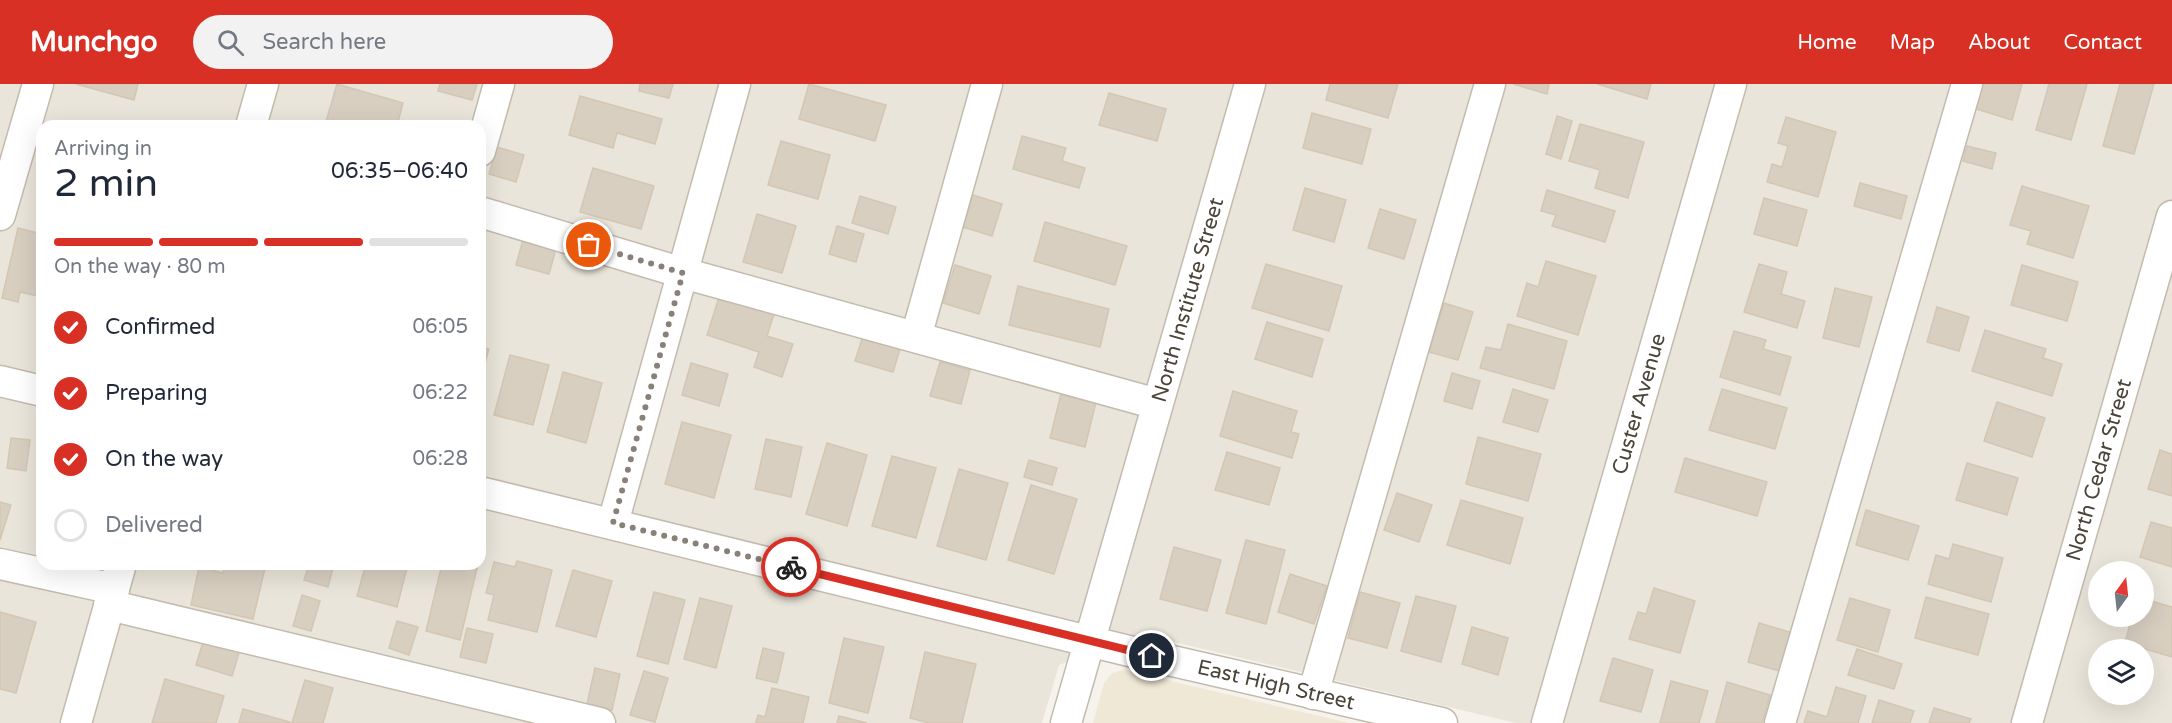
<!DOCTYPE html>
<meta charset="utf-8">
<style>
body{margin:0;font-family:"Varela Round",sans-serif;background:#f2f2f3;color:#1f2937;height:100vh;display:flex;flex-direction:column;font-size:22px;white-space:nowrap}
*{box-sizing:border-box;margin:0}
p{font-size:20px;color:#747a83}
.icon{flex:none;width:33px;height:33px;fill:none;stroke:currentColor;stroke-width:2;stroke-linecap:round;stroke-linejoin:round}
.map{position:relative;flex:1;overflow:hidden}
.sheet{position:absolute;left:36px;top:36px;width:450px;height:450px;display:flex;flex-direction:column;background:#fff;border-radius:18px;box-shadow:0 6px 24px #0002}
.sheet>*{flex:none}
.needle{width:39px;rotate:15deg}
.buttons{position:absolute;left:2088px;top:477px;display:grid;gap:12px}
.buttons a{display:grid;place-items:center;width:66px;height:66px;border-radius:50%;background:#fff;box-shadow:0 6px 24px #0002;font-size:30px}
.pin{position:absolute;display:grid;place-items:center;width:51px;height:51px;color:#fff;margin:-26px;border:3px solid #fff;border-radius:50%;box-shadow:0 2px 6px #0007}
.courier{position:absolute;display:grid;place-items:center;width:60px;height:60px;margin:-30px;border:4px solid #d93025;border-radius:50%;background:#fff;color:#222;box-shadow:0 2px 8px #0007}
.headline em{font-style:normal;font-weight:600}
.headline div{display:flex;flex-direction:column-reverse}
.headline{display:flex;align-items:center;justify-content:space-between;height:102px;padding:0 18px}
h1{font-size:39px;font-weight:600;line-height:45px}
.bar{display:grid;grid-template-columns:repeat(4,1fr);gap:9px 6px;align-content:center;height:72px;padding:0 18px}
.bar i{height:8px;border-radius:4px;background:#e0e1e3}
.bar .active{background:#d93025}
.bar p{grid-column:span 4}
ol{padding:0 18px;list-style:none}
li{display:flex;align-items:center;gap:18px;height:66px}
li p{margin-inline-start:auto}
li .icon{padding:6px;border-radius:50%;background:#d93025;color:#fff;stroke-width:4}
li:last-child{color:#747a83}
li i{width:33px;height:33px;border:3px solid #e0e1e3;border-radius:50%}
header{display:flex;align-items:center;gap:36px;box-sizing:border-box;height:84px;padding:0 30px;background:#d93025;color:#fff}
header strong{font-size:28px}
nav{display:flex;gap:33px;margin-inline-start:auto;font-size:21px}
.search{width:420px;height:54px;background:#f2f2f3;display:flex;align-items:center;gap:15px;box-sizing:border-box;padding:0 21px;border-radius:33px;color:#747a83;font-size:22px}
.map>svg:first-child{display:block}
</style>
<header>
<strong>Munchgo</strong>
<div class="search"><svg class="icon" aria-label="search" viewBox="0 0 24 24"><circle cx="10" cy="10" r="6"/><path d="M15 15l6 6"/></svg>Search here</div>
<nav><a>Home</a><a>Map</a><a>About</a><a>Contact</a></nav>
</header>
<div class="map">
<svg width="2172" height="639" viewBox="0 0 2172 639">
<rect width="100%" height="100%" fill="#f6f3ec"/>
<path fill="#eae5da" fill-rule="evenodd" d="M0,0H2172V639H1516L1140,550L1059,581L1042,639H0ZM42,42H480V480H42ZM2098,488H2144V532H2098ZM2098,566H2144V610H2098Z"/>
<polygon fill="#efe8d6" points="1124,586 1349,639 1093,639 1104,599 1112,589"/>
<g fill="#d8cfc1" stroke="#d3c7b4" stroke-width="1.5">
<polygon points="76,0 138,0 134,16"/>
<polygon points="337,0 403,19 397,42 325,41"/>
<polygon points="440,0 477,0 472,16 438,7"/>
<polygon points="640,0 673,0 669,14 639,7"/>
<polygon points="809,0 886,21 875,57 799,35"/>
<polygon points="1330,0 1398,0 1388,34 1326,16"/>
<polygon points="1513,0 1549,0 1547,10"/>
<polygon points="1597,0 1651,0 1647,15"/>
<polygon points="1980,0 2022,0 2012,36 1973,24"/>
<polygon points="2049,0 2087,0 2071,56 2036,46"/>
<polygon points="2120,0 2154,0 2134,70 2103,62"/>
<polygon points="1109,9 1166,25 1157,57 1099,41"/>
<polygon points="580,12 662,35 655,60 617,49 613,64 569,51"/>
<polygon points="1312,29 1371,45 1362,80 1303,64"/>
<polygon points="1557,32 1572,37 1561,75 1546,70"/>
<polygon points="1786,33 1836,48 1818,113 1767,98 1772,80 1782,83 1788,62 1778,59"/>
<polygon points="1580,40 1644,58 1628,114 1595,104 1600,86 1569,77"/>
<polygon points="1022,52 1066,64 1062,77 1085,84 1079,104 1013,85"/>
<polygon points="781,57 830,71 818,115 768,101"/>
<polygon points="1967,62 1996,69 1992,85 1963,77"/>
<polygon points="497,63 524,71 516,98 489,90"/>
<polygon points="593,84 654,102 641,145 580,128"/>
<polygon points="1860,99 1907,112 1901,135 1854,122"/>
<polygon points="2022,102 2089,122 2073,174 2027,160 2031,147 2010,141"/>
<polygon points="1305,104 1346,116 1334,158 1293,146"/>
<polygon points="1547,106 1615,127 1605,158 1552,142 1556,131 1541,127"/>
<polygon points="973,111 1002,120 992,152 963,143"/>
<polygon points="860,112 896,123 888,150 852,139"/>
<polygon points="1764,114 1807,126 1797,162 1754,150"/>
<polygon points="1380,125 1416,136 1404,175 1368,164"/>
<polygon points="757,130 796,142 782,189 743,178"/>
<polygon points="1045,138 1127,162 1115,201 1034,177"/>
<polygon points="837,142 864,150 856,178 829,170"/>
<polygon points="18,144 42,150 42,195 38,212 20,208 18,218 2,214"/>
<polygon points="526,145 559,154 549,190 516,181"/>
<polygon points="1546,177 1596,192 1578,251 1517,232 1527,199 1538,203"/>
<polygon points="1266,180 1342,202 1329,247 1252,224"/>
<polygon points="1759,180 1787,188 1781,210 1805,217 1797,244 1744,228"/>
<polygon points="955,181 991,192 979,230 943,219"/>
<polygon points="2022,181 2078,198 2067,237 2011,221"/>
<polygon points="1018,202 1109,225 1100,263 1009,241"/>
<polygon points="1835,204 1872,213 1859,263 1823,254"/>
<polygon points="721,207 776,224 767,252 793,260 782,293 754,283 759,268 707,251"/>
<polygon points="1444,219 1473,228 1458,276 1429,268"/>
<polygon points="1937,223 1969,233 1959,267 1927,258"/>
<polygon points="1267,238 1323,255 1312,293 1255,275"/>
<polygon points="1508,240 1567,257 1554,305 1480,284 1486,263 1501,266"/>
<polygon points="1985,246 2046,265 2043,274 2062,280 2052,312 1972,287"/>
<polygon points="1734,247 1766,256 1763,265 1791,273 1780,311 1720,293"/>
<polygon points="862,255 900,265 893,288 855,277"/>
<polygon points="480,263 489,265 480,296"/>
<polygon points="510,271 549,281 533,341 494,331"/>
<polygon points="940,278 970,286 961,320 930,312"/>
<polygon points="691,279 728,290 719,322 682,311"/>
<polygon points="563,288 602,299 586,359 547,348"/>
<polygon points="1452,289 1480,297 1472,325 1444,317"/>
<polygon points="1513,305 1548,316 1538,348 1503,338"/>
<polygon points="1722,305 1787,324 1775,365 1709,346"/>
<polygon points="1233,307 1297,327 1291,348 1299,350 1292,374 1220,352"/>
<polygon points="1061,310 1096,318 1085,363 1050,354"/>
<polygon points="1997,318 2045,334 2032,373 1984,357"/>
<polygon points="682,338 731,351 714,414 665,400"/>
<polygon points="1478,353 1541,370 1528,417 1466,400"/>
<polygon points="11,354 30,356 26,387 7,384"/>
<polygon points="766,355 802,363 791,413 755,405"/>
<polygon points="827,359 867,371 847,442 806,430"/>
<polygon points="2160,366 2172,370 2172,412 2148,405"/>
<polygon points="1227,368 1280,384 1269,421 1215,406"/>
<polygon points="892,372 936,384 916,454 872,442"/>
<polygon points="1685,374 1767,398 1757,432 1675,408"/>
<polygon points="1029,376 1057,384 1052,401 1024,393"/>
<polygon points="1967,379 2018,394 2007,431 1956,416"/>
<polygon points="959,385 1008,399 986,476 937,462"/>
<polygon points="1031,401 1077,415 1054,490 1008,476"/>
<polygon points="1397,409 1432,421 1419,458 1384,446"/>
<polygon points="1461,416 1523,434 1510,480 1447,461"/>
<polygon points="0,418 11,421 0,456"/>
<polygon points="1866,426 1919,442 1908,476 1856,461"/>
<polygon points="2151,438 2172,444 2172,483 2140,473"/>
<polygon points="1246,456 1285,466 1266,540 1226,529"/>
<polygon points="1953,460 2003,474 1991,518 1928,500 1936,471 1949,475"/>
<polygon points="1174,463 1221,476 1207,527 1160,515"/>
<polygon points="517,477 552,486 537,548 488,536 494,511 486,509 494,478 515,483"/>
<polygon points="225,480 266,480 253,535 191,521 199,483 223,489"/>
<polygon points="297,480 334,480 328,503 304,496 308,483"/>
<polygon points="366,480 408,480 397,523 357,512"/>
<polygon points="442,480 478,480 460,556 426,547"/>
<polygon points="573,486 612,497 596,553 556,542"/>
<polygon points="1290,490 1327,502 1314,540 1278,528"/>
<polygon points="1654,504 1695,517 1680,569 1629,555 1638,528 1646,530"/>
<polygon points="654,508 685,516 668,580 637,572"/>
<polygon points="1360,508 1400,519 1387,564 1348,554"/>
<polygon points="302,511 320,517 311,547 293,542"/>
<polygon points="1416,512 1456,522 1441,578 1401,567"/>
<polygon points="1926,513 1989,530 1978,571 1915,554"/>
<polygon points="700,514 732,522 716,584 684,575"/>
<polygon points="1850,514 1890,526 1878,568 1837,556"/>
<polygon points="2144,515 2172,523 2172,573 2125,559 2132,532 2144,532"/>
<polygon points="0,528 36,538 16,609 0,605"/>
<polygon points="397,537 418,543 409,571 389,564"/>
<polygon points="1759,539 1793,549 1783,588 1748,578"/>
<polygon points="1472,543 1508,554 1498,591 1462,580"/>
<polygon points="467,544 493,550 486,579 460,573"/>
<polygon points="206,548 242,559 232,592 196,581"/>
<polygon points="844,554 884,563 868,629 829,619"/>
<polygon points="763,564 784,569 777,599 756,594"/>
<polygon points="1857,565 1902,580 1894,605 1848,591"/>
<polygon points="925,568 976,580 962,639 929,639 910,634"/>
<polygon points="1613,574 1653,586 1641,628 1600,617"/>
<polygon points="595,584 620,590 612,626 587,620"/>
<polygon points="644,587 668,594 655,638 630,631"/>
<polygon points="165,595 224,612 216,639 152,639"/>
<polygon points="305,596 333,604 323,639 292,639"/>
<polygon points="1671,597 1708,607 1699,639 1660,639"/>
<polygon points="1727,598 1770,611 1762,639 1716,639"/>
<polygon points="1836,603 1866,612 1858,639 1804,639 1808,627 1827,633"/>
<polygon points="772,604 809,613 803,639 756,639 758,631 765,633"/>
<polygon points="1879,616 1914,627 1910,639 1872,639"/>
<polygon points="1934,624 1971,635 1969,639 1929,639"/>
<polygon points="243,625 290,638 290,639 239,639"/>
<polygon points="839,632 867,639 837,639"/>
</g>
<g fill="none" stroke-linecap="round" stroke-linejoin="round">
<g stroke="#c2bbae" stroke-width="33">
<g id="minor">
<polyline points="251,42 263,0"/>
<polyline points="480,67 499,0"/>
<polyline points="480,128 683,189 1157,320"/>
<polyline points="0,131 38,0"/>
<polyline points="916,253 987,0"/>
<polyline points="0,297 42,307"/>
<polyline points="480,408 1129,567 1442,639"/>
<polyline points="613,439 735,0"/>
<polyline points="0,480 114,505"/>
<polyline points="109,521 600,639"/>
<polyline points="1313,610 1490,0"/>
<polyline points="76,639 121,480"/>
<polyline points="1066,639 1250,0"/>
<polyline points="1547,639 1731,0"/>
<polyline points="1780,639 1967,0"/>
<polyline points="2027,639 2172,132"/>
</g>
</g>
<use href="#minor" stroke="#fff" stroke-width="30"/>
</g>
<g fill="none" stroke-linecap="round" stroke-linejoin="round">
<polyline stroke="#878178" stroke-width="6" stroke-dasharray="0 10.8" points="589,161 683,189 613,439 791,483"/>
<polyline stroke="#d93025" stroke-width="8" points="791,483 1152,572"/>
</g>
<g text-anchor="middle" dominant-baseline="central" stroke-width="4.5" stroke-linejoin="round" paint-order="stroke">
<g font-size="21" fill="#4b4439" stroke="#fff">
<text transform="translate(1188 216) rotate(-74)">North Institute Street</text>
<text transform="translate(1639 320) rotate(-74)">Custer Avenue</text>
<text transform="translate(2099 386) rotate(-74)">North Cedar Street</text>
<text transform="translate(1276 601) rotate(13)">East High Street</text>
</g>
</g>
</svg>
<div class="buttons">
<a><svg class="needle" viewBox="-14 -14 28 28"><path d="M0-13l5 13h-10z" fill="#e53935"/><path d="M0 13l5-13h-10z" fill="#747a83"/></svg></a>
<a><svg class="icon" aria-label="layers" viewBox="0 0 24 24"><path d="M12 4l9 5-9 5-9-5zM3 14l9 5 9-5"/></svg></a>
</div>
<div class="pin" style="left:589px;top:161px;background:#ea580c"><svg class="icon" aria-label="bag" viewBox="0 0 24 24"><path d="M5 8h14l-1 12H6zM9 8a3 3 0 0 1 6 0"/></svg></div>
<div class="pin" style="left:1152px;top:572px;background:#1f2937"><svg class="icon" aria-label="home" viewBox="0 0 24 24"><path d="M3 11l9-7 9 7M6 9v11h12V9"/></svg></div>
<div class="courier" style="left:791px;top:483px"><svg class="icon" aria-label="bike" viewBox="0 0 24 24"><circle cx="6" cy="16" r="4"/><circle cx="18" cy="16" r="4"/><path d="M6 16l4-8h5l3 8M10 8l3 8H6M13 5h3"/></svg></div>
<section class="sheet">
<div class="headline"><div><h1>2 min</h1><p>Arriving in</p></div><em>06:35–06:40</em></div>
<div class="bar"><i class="active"></i><i class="active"></i><i class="active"></i><i></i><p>On the way · 80 m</p></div>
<ol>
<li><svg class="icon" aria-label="check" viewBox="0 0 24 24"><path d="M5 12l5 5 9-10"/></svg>Confirmed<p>06:05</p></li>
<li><svg class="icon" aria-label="check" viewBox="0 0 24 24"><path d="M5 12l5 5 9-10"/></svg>Preparing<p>06:22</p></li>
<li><svg class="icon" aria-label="check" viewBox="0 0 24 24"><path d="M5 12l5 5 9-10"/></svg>On the way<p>06:28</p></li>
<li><i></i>Delivered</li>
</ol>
</section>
</div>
